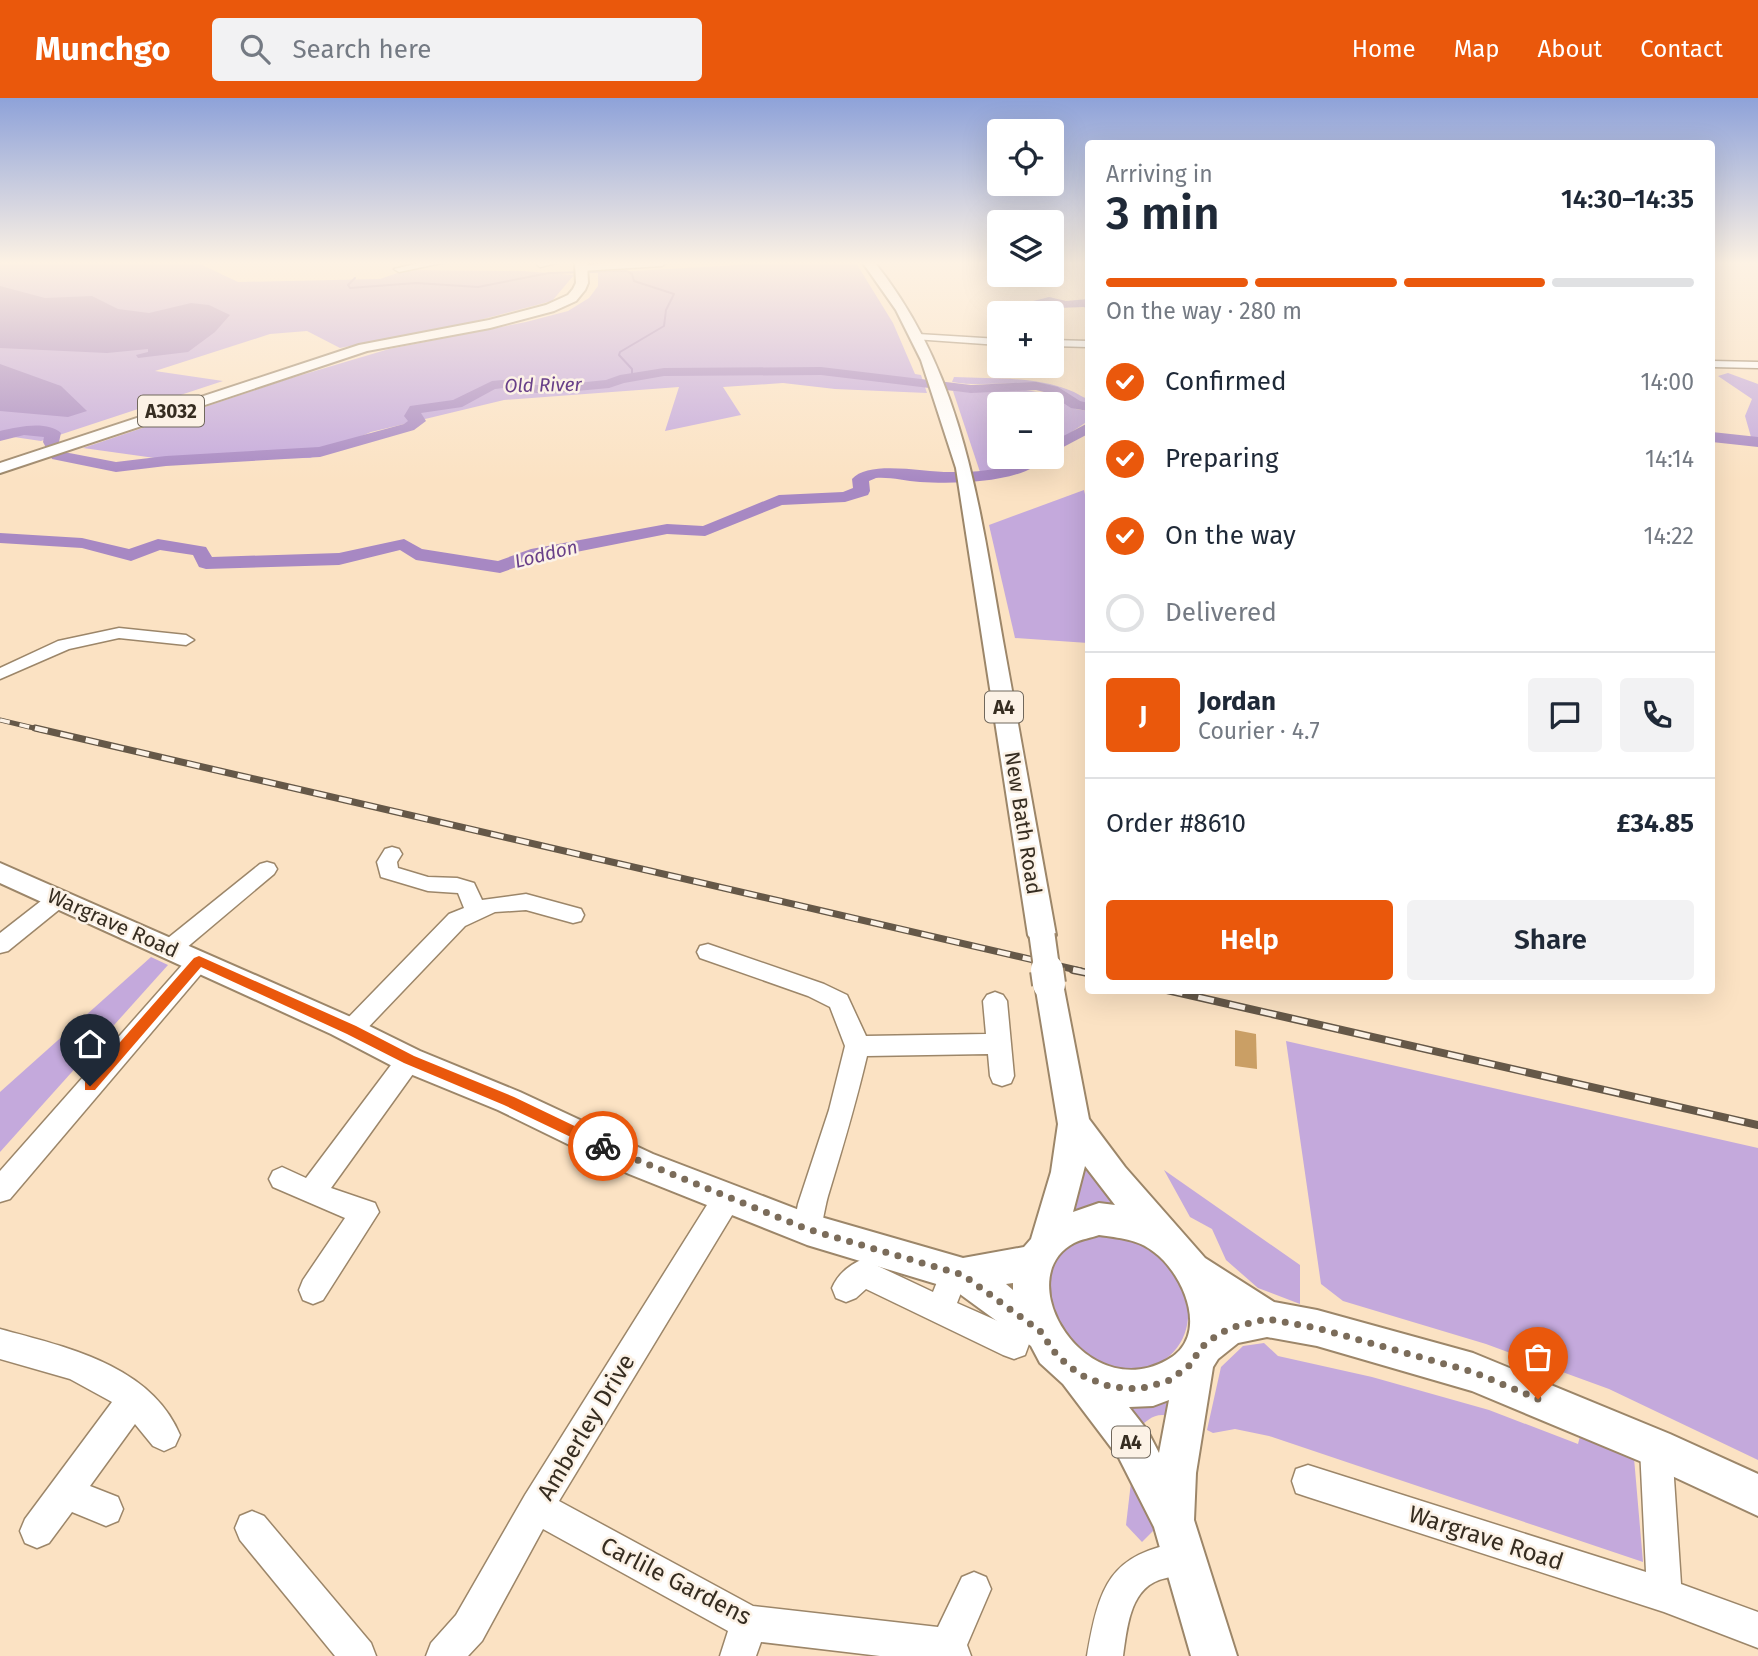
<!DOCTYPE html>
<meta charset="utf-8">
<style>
body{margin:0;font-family:"Fira Sans",sans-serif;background:#f2f2f3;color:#1f2937;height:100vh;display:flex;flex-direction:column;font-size:26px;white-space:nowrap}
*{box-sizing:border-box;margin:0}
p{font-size:23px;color:#747a83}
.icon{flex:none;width:38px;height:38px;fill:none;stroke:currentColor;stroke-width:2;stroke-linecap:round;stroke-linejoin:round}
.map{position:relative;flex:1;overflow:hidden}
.drawer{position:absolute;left:1085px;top:42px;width:630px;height:854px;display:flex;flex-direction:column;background:#fff;border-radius:7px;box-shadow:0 7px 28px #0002}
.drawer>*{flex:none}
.tools{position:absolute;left:987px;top:21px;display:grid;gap:14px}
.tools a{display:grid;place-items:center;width:77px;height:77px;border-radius:7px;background:#fff;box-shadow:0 7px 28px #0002;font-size:35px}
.pin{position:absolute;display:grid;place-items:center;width:60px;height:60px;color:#fff;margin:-72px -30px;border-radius:50% 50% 50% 0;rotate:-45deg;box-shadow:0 0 7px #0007}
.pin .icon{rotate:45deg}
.courier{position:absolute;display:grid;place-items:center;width:70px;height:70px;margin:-35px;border:5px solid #ea580c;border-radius:50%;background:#fff;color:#222;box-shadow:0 2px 9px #0007}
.summary em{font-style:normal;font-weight:600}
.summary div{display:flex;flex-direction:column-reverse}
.summary{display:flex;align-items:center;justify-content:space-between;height:119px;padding:0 21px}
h1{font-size:46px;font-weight:600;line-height:52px}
.bar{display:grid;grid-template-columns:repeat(4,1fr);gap:10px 7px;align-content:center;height:84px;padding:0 21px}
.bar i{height:9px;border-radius:5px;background:#e0e1e3}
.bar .selected{background:#ea580c}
.bar p{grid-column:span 4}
.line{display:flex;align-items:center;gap:18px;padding:0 21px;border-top:2px solid #e0e1e3}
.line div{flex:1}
.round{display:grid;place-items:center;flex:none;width:74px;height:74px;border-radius:7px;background:#f2f2f3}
ol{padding:0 21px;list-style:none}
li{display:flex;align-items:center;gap:21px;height:77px}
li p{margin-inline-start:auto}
li .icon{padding:7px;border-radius:50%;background:#ea580c;color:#fff;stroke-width:4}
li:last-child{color:#747a83}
li i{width:38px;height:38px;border:4px solid #e0e1e3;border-radius:50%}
.button{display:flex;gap:14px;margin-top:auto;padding:14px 21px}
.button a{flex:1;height:80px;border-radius:7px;background:#ea580c;color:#fff;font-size:28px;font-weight:600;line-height:80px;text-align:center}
.button a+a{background:#f2f2f3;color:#1f2937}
header{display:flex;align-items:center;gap:42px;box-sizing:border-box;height:98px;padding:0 35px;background:#ea580c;color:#fff}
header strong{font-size:33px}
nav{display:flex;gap:38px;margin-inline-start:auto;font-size:24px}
.search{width:490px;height:63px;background:#f2f2f3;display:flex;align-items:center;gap:18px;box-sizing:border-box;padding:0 24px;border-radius:7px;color:#747a83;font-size:26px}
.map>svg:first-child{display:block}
</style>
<header>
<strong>Munchgo</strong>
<div class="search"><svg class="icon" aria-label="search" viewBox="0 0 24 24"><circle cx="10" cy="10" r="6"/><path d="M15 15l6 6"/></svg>Search here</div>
<nav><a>Home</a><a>Map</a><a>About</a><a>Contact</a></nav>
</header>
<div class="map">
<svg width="1758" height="1558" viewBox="0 0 1758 1558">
<rect width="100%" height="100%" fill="#fbe2c3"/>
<g fill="#c4a9dc">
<polygon points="0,165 198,165 238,184 380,181 406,172 523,173 574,177 552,203 468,225 340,250 307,233 270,236 155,273 223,283 41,343 0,337"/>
<polygon points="774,165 856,165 893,225 915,276 921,277 927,295 835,291 783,285 723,289 741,317 665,333 679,289 504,302 371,334 310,360 162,361 83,350 288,281 389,251 526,224 568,213 589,200 598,188 598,175"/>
<polygon points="1728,275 1758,286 1758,340 1751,339 1745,318 1752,301 1718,278"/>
<path d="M954,279C990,281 1034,278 1069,292C1076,294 1081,299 1088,301V307C1070,302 1056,290 1036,287C1008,283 980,289 952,284Z"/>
<polygon points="1015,290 1054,297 1076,311 1088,313 1088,323 1052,347 1052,306 999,306 999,359 1035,359 1026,365 985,375 980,374 953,293 983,294"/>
<polygon points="1084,392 1088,410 1088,545 1015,540 989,427"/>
<polygon points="151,859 168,867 0,1054 0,994"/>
<polygon points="1286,943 1758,1050 1758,1362 1609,1291 1486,1246 1343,1203 1321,1186"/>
<polygon points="1084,1064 1128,1106 1072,1114"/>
<polygon points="1164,1072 1300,1167 1300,1206 1258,1190 1226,1162 1212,1131 1190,1119"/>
<path d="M1097,1135C1111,1138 1131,1138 1144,1145C1205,1176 1206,1269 1128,1273C1117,1274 1100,1272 1092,1265C1075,1251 1060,1229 1046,1212L1048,1169L1076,1141Z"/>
<polygon points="1264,1245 1278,1258 1372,1279 1489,1312 1578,1346 1581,1334 1634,1360 1643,1464 1269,1338 1235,1331 1213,1335 1207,1332 1221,1269 1243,1248"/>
<path d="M1169,1301L1175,1304L1170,1318C1154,1314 1148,1322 1136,1332L1115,1305Z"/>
<polygon points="1133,1367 1155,1421 1153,1433 1142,1444 1126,1427"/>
</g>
<g fill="#a788c3">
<polygon points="0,188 45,200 92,198 118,211 149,215 191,205 209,207 230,217 215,234 188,254 138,260 136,257 148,254 148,251 107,255 0,250"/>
<polygon points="1049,199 1066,203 1088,201 1088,211 1084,209 1058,210 1055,211 1058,215 1052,217 1052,215 999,215 997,211 1001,206 1025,205"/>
<polygon points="0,266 61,288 87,313 68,319 0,313"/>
</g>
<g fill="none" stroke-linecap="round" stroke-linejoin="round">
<polyline stroke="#a788c3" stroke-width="2" points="355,180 348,187 350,190 416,185 478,189 549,175 627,173 632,176 634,183 674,196 666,212 664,228 620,254 619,257 632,271 632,279"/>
<g fill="#a788c3" fill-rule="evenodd">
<path d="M821,269L971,287L1036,284L1058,289L1080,303L1088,305V313L1071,310L1048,295L1036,292L971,295L821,277L664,278L624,285L609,290L566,294L536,295L513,289L495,291L462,309L421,315L426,323L414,332L320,359L166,368L116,374L52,361L43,344L44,339L24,337L0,343V333C17,329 47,322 61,335L59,344L64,354L116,364L166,358L319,349L404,326L408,323L404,318L410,308L453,302L492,283L513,281L536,287L566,286L606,282L620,277L664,270Z"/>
<polygon points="1088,325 1088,336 1052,355 1052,344"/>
<polygon points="1712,334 1758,339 1758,349 1712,344"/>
<path d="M1028,359H1047C1023,386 953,386 920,384C905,383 891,379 876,380L869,383L870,393L868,397L845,404L782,407L705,438L667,436L536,462L500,475L416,462L400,452L339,467L206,471L199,469L193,457L160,452L131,463L82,450L0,445V435L82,440L129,451L158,441L206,449L212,459L339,455L404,441L422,451L498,463L531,451L667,426L703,428L779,397L843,394L853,390L852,381C869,361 927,375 953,374C979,374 1005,372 1028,359Z"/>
</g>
</g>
<polygon fill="#ca9f65" points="1235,932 1256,936 1257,971 1235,968"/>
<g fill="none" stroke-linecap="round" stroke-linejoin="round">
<g stroke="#9c8669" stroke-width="3">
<g id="minor">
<polygon points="419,165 442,165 399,174 394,171"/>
<polygon points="536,165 556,165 540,169"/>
<polygon points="615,165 666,165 662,168 581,173 576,170 581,167"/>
<polygon points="918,236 999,241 999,247 914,241 914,237"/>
<polygon points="1052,242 1088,243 1088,249 1052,248"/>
<polygon points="1712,263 1758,264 1758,270 1712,269"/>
<polygon points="119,530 186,537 194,542 186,547 119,540 69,551 0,581 0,570 58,543"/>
<polygon points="392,749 399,751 402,756 397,764 398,770 428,779 457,780 474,785 482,802 526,796 581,811 584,817 581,823 573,825 526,812 495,814 465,828 359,939 351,941 343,939 339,932 343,925 449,816 464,810 458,795 428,793 381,779 377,764 385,751"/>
<polygon points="267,764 274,766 277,771 274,776 179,856 171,858 163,856 160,850 163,844 260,766"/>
<polygon points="58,793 66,796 69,801 66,806 8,853 0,855 0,835 50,796"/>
<path d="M708,846L824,886L847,897L866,938L986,936L983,903L987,897L995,894L1003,897L1007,903L1014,978L1011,985L1002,988L993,985L990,978L988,956L867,958C856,1005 842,1052 828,1098C824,1112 823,1127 817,1140L807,1144L797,1140L793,1131L798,1106L829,1012L845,948L830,909L808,898L700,860L697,854L700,848Z"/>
<polygon points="199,855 207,857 210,863 207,869 10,1101 0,1104 0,1073 191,857"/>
<polygon points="409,952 418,955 421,962 418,969 331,1090 375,1105 379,1114 323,1202 313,1206 303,1202 299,1192 303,1182 345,1120 273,1089 269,1081 273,1073 282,1069 306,1080 400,955"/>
<polygon points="727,1088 737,1091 741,1100 737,1109 559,1403 753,1508 938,1529 962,1479 974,1474 986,1479 991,1491 967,1547 971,1558 880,1558 761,1544 756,1558 720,1558 728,1533 543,1431 482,1543 468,1558 426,1558 431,1545 456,1517 525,1397 717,1091"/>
<path d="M955,1160L965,1164L969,1174L957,1205L1025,1235L1029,1246L1025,1257L1014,1261L1003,1257L866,1191L856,1200L846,1204L836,1200L832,1190C838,1176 849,1167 863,1161L933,1194L945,1164Z"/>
<path d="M0,1231C66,1249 151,1267 180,1337L175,1348L164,1353L153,1348L135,1326L90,1388L118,1399L123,1411L118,1423L106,1428L72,1414L49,1445L37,1450L25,1445L20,1433L25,1421L112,1304L70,1281L0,1261Z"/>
<polygon points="1656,1334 1667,1339 1672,1350 1681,1486 1758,1514 1758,1550 1664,1514 1308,1399 1296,1395 1292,1383 1296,1371 1308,1367 1646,1474 1640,1350 1645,1339"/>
<polygon points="252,1413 264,1418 371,1545 376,1558 335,1558 240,1442 235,1430 240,1418"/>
<path d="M1184,1444L1196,1449L1201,1461L1196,1473C1184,1478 1171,1478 1159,1482C1129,1493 1127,1532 1123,1558H1087C1099,1489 1109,1455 1184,1444Z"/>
</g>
</g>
<g stroke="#9c8669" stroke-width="4">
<g id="major">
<polygon points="575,165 587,165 588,185 585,192 576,203 554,213 490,230 367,253 0,375 0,365 359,247 489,222 546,207 568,197 573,191 576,185"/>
<path d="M863,165H875C964,276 979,408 1003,543C1021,641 1038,739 1056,837L1052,844L1042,847L1032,844L1028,837L956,370L921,262L896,212Z"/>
<path d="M0,765L353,920L420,953L520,994L653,1056L807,1115L963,1160L1024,1149L1031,1141L1051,1074L1058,1026L1035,886L1039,878L1049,875L1059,878L1063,886L1089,1021L1125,1069L1205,1160L1274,1204L1317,1212L1473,1255L1670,1336L1758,1376V1418L1642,1364L1472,1293L1317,1248L1267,1239L1238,1245L1218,1261L1213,1269L1196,1375L1194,1422L1237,1558H1191L1154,1429L1119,1360L1063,1286L1040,1265L1031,1248L953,1191L807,1147L629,1076L498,1012L398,971L331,936L0,785ZM1085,1068L1115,1107L1099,1105L1073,1114ZM1099,1137C1119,1140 1138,1141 1154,1154C1184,1176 1211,1239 1167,1262C1085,1308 1008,1180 1074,1145C1081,1141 1091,1140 1099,1137ZM1013,1185V1192L1006,1186ZM1169,1302L1159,1355L1147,1332L1129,1309L1153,1308Z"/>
</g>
</g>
<use href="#minor" fill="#fff" fill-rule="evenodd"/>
<use href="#major" fill="#fff" fill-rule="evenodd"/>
<g stroke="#655848" stroke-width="5">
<polyline id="rail-far2" points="0,622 42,632"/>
</g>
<g stroke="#655848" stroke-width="7">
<polyline id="rail-far1" points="35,630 1081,873"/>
</g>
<g stroke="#655848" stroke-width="8">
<g id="rail">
<polyline points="1073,872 1088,875"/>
<polyline points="1167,892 1758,1027"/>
</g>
</g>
<use href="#rail-far2" stroke="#fcf2e6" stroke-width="3.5" stroke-dasharray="10" stroke-linecap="butt"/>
<use href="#rail-far1" stroke="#fcf2e6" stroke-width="4.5" stroke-dasharray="13" stroke-linecap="butt"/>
<use href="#rail" stroke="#fcf2e6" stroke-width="5" stroke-dasharray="16" stroke-linecap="butt"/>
<g stroke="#9c8669" stroke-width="29" stroke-linecap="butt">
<polyline id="major-bridge-far1" points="1042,837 1047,873"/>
</g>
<g stroke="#9c8669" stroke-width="36" stroke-linecap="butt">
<polyline id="major-bridge" points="1047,872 1049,886"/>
</g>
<use href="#major-bridge-far1" stroke="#fff" stroke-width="25"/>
<use href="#major-bridge" stroke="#fff" stroke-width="32"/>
</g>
<linearGradient id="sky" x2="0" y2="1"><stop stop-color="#8ea2d9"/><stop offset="0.43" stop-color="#fdf2e4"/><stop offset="1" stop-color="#fdf2e4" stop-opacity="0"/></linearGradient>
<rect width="1758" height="383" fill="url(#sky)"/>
<polygon fill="#ea580c" points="199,858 356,928 414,958 514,999 608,1044 610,1048 603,1054 598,1052 504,1007 404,965 347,936 201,869 95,992 85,992 85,984 194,860"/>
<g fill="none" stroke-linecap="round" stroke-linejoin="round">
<polyline stroke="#7b6c5a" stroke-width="7" stroke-dasharray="0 12.6" points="603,1048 807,1131 963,1177 1040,1233 1056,1256 1070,1269 1085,1279 1111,1289 1139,1291 1168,1283 1188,1269 1202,1249 1216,1238 1230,1230 1267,1221 1317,1230 1473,1274 1538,1301"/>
</g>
<g text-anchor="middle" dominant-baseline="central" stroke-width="5" stroke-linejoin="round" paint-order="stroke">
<g font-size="19" font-style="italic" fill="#694089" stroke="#fcf2e6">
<text transform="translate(543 287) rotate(-1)">Old River</text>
<text transform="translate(546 456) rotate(-14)">Loddon</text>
</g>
<g fill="#fcf2e6" stroke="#71685c" stroke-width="2">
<rect x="138" y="297.5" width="66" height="31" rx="5"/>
<rect x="985" y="593.5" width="38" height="31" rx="5"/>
<rect x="1112" y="1328.5" width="38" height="31" rx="5"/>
</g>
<g font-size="19" font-weight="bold" fill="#362d21">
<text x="171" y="313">A3032</text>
<text x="1004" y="609">A4</text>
<text x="1131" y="1344">A4</text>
</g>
<g font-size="21" fill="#362d21" stroke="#fcf2e6">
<text transform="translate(1023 725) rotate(81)">New Bath Road</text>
<text transform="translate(113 825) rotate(24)">Wargrave Road</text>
</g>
<g font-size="24" fill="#362d21" stroke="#fcf2e6">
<text transform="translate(586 1329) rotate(-59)">Amberley Drive</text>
<text transform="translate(1486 1440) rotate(18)">Wargrave Road</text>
<text transform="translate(676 1483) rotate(27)">Carlile Gardens</text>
</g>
</g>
</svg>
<div class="tools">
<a><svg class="icon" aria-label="locate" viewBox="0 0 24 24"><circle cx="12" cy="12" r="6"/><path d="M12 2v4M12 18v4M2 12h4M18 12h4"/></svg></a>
<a><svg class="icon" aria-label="layers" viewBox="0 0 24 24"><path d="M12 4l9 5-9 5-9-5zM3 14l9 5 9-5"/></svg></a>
<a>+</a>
<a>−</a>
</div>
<div class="pin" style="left:1538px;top:1301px;background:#ea580c"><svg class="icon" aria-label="bag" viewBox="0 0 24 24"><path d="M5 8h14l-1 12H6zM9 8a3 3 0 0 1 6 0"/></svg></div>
<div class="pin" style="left:90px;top:988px;background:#1f2937"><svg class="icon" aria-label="home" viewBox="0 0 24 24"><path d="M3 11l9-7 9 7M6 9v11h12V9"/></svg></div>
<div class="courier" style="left:603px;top:1048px"><svg class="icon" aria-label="bike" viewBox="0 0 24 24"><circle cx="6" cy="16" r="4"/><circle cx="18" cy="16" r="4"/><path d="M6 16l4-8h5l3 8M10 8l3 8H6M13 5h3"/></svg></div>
<section class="drawer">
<div class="summary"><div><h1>3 min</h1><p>Arriving in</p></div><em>14:30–14:35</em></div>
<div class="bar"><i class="selected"></i><i class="selected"></i><i class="selected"></i><i></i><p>On the way · 280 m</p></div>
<ol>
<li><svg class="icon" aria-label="check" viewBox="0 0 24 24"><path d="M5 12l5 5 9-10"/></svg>Confirmed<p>14:00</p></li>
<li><svg class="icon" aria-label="check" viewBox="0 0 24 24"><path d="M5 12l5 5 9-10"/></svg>Preparing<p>14:14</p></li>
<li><svg class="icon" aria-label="check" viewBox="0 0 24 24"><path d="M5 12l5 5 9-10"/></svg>On the way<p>14:22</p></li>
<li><i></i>Delivered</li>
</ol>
<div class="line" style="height:126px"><b class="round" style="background:#ea580c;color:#fff">J</b><div><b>Jordan</b><p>Courier · 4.7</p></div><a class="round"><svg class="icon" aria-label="chat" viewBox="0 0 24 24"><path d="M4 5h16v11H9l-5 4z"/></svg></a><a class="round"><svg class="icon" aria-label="phone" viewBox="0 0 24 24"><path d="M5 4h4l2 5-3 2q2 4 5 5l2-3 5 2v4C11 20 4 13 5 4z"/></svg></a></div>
<div class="line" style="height:91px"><div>Order #8610</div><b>£34.85</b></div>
<div class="button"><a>Help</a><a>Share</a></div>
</section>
</div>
